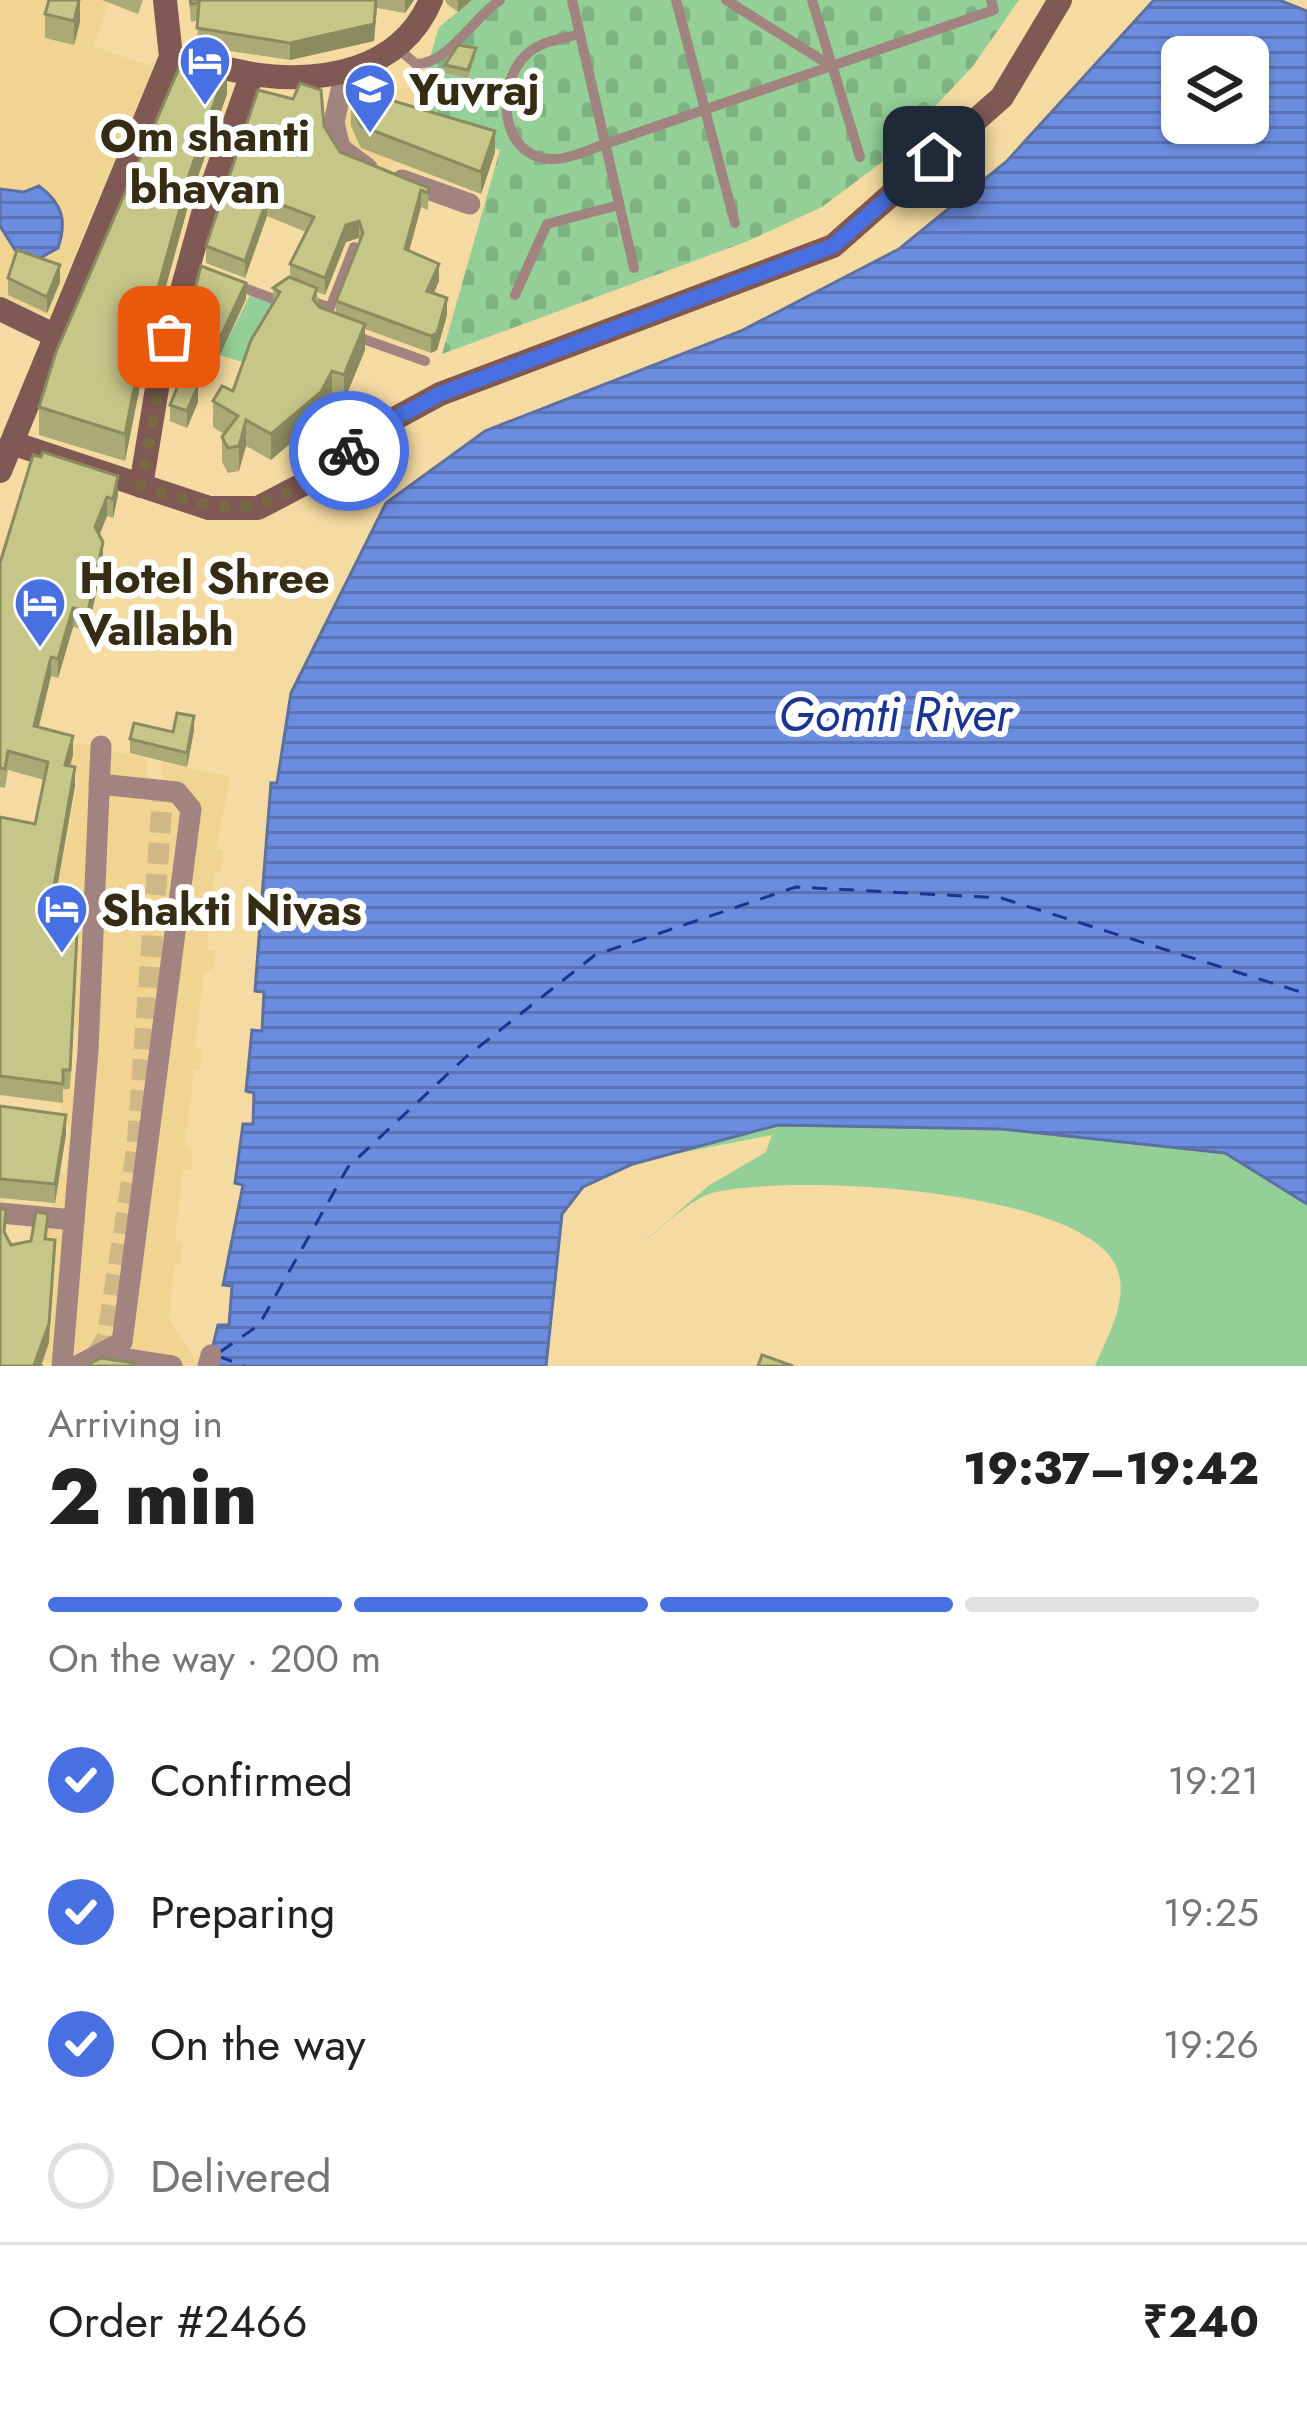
<!DOCTYPE html>
<meta charset="utf-8">
<style>
body{margin:0;font-family:Jost,sans-serif;background:#f2f2f2;color:#222;height:100vh;display:flex;flex-direction:column;font-size:45px;white-space:nowrap}
*{box-sizing:border-box;margin:0}
p{font-size:39px;color:#767676}
.icon{flex:none;width:66px;height:66px;fill:none;stroke:currentColor;stroke-width:2;stroke-linecap:round;stroke-linejoin:round}
.map{position:relative;height:1366px;overflow:hidden}
.drawer{display:flex;flex-direction:column;background:#fff;flex:1}
.drawer>*{flex:none}
.tools{position:absolute;left:1161px;top:36px;display:grid;gap:24px}
.tools a{display:grid;place-items:center;width:108px;height:108px;border-radius:18px;background:#fff;box-shadow:0 3px 9px #0004;font-size:60px}
.pin{position:absolute;display:grid;place-items:center;width:102px;height:102px;color:#fff;margin:-51px;border-radius:24px;box-shadow:0 6px 18px #0006}
.courier{position:absolute;display:grid;place-items:center;width:120px;height:120px;margin:-60px;border:9px solid #4870e3;border-radius:50%;background:#fff;color:#222;box-shadow:0 3px 15px #0007}
.headline em{font-style:normal;font-weight:800}
.headline div{display:flex;flex-direction:column-reverse}
.headline{display:flex;align-items:center;justify-content:space-between;height:204px;padding:0 48px}
h1{font-size:78px;font-weight:800;line-height:90px}
.bar{display:grid;grid-template-columns:repeat(4,1fr);gap:18px 12px;align-content:center;height:144px;padding:0 48px}
.bar i{height:15px;border-radius:9px;background:#e0e0e0}
.bar .selected{background:#4870e3}
.bar p{grid-column:span 4}
.line{display:flex;align-items:center;gap:30px;padding:0 48px;border-top:3px solid #e0e0e0}
.line div{flex:1}
ol{padding:0 48px;list-style:none}
li{display:flex;align-items:center;gap:36px;height:132px}
li p{margin-inline-start:auto}
li .icon{padding:12px;border-radius:50%;background:#4870e3;color:#fff;stroke-width:4}
li:last-child{color:#767676}
li i{width:66px;height:66px;border:6px solid #e0e0e0;border-radius:50%}
.map>svg:first-child{display:block}
</style>
<div class="map">
<svg width="1307" height="1366" viewBox="0 0 1307 1366">
<defs>
<pattern id="cemetery-stones" width="16" height="16" patternUnits="userSpaceOnUse" patternTransform="scale(3)"><rect width="16" height="16" fill="#93cf97"/><path d="M2 7V4a2 2 0 0 1 4 0v3zM10 15v-3a2 2 0 0 1 4 0v3z" fill="#7fb281"/></pattern>
<pattern id="water-rules" width="6" height="5" patternUnits="userSpaceOnUse" patternTransform="scale(3)"><rect width="6" height="5" fill="#6c8ddf"/><path d="M0 2.5h6" fill="none" stroke="#5a73b4"/></pattern>
</defs>
<rect width="100%" height="100%" fill="#f5dba1"/>
<g fill="#f1d392">
<polygon points="0,0 110,0 93,46 153,67 49,316 0,298"/>
<polygon points="340,86 421,89 388,175 351,160 336,101"/>
<polygon points="76,743 146,758 146,788 163,790 162,762 230,777 216,849 223,851 221,871 214,872 207,949 215,950 213,970 204,971 195,1047 202,1050 200,1070 194,1070 185,1146 193,1149 191,1169 183,1170 175,1242 182,1244 182,1264 174,1265 169,1320 200,1366 39,1363 51,1338 55,1260 45,1258 48,1227 58,1174 65,1173 71,1127 61,1124 63,1089 73,1089 79,1043 78,1030 71,1028 83,889 58,885 79,780 68,773"/>
</g>
<g fill="#93cf97">
<polygon points="252,291 279,301 251,365 220,355"/>
<path d="M778,1125L1001,1129L1225,1153L1307,1204V1366H1095C1109,1333 1137,1287 1108,1254C1052,1189 798,1174 716,1192C691,1197 661,1229 641,1244L708,1186L766,1152L772,1135L665,1156Z"/>
</g>
<polygon fill="url(#cemetery-stones)" points="473,0 1019,0 973,66 885,160 822,207 748,241 442,354 500,150 412,120 439,27"/>
<g fill="url(#water-rules)" stroke="#5c70a2" stroke-width="3" fill-rule="evenodd">
<path d="M1154,0H1279L1307,11V1204L1225,1153L1001,1129L778,1125L633,1164L583,1187L562,1214L546,1366H208L218,1325H229L232,1286L223,1285L243,1185L235,1183L243,1124H253L254,1093L246,1091L252,1030L262,1031L264,992L255,991L260,924H272L274,899L262,897L271,783H277L291,693L386,503L485,431L741,331L899,249L1006,162ZM1182,57H1248V123H1182Z"/>
<path d="M39,186C63,204 67,221 58,248L40,258L15,250L0,226V189L24,192Z"/>
</g>
<g fill="none" stroke-linecap="round" stroke-linejoin="round">
<g stroke="#1a3492" stroke-width="3" stroke-dasharray="15 12" stroke-linecap="butt">
<polyline points="220,1352 259,1325 348,1167 466,1057 595,955 796,887 1001,898 1307,994"/>
<polyline points="218,1356 244,1366"/>
</g>
<polyline stroke="#cfb885" stroke-width="21" stroke-dasharray="21 10" stroke-linecap="butt" points="97,1354 107,1338 137,1147 163,791"/>
<g stroke="#a18480" stroke-width="10">
<polyline points="572,0 634,268"/>
<polyline points="676,0 735,223"/>
<polyline points="726,0 833,67"/>
<polyline points="812,0 860,157"/>
<path d="M580,34C561,39 541,41 527,54C495,83 499,156 550,159C568,160 588,150 605,144L994,10L991,0"/>
<path d="M397,48L416,64C447,65 474,17 500,0"/>
<polyline points="236,285 279,301 283,295"/>
<polyline points="515,295 547,224 619,205"/>
<polyline points="303,298 330,308 354,247"/>
<polyline points="355,336 425,361"/>
</g>
<g stroke="#a18480" stroke-width="21">
<polyline points="345,72 334,122 340,148 367,168"/>
<polyline points="402,180 470,204"/>
<polyline points="0,1213 74,1220"/>
<polyline points="101,1355 172,1366"/>
<polyline points="62,1366 88,1051 101,746"/>
<polyline points="77,1366 122,1342 191,809 177,792 99,784"/>
<polyline points="208,1366 211,1355"/>
</g>
<g stroke="#815954" stroke-width="24">
<path d="M252,74C322,84 400,72 431,0"/>
<polyline points="0,309 56,336"/>
<polyline points="12,443 209,508 258,508 315,478 383,425 440,394 833,246 1002,97 1060,0"/>
<polyline points="0,471 171,57 165,0"/>
<polyline points="141,486 160,370 206,203 252,74 171,57"/>
</g>
</g>
<g fill="#abaa76" fill-rule="evenodd">
<polygon points="102,0 143,0 138,14"/>
<polygon points="189,0 414,0 405,13 377,8 374,41 290,60 197,46 198,20 191,22"/>
<polygon points="445,0 472,0 458,12 447,4"/>
<polygon points="45,14 80,22 74,45 45,38"/>
<polygon points="476,56 468,78 445,73 445,65"/>
<polygon points="374,93 495,152 481,194 361,148 351,126 351,104"/>
<polygon points="227,94 190,199 144,366 125,461 39,435 39,407"/>
<path d="M324,126L340,152L429,188L428,210L421,207L409,251L439,281L434,293L447,315L437,350L431,353L365,329V350L344,401L332,396L321,417L271,460L246,446L239,471L228,473L222,462V437L224,434L213,427V401L233,391L273,303V288L290,277V264L306,232L267,216L245,278L206,263V246ZM359,238L360,242L336,301V313L319,307L317,292L325,295L346,242Z"/>
<polygon points="8,278 60,282 47,313 8,295"/>
<polygon points="246,299 220,355 185,342 185,326"/>
<polygon points="198,402 187,428 170,421 170,405"/>
<polygon points="33,455 118,495 113,518 107,516 99,535 103,561 88,630 73,627 58,678 51,676 39,727 73,755 70,766 75,786 56,892 79,913 70,1089 63,1089 63,1103 0,1095 0,817 35,824 44,780 8,770 5,788 0,787 0,563"/>
<polygon points="194,730 187,767 130,753 130,739"/>
<polygon points="0,1106 66,1134 55,1203 0,1198"/>
</g>
<g fill="#8b8b60">
<polygon points="80,0 80,22 74,45 74,21"/>
<polygon points="377,0 374,41 290,60 290,43"/>
<polygon points="405,0 414,0 405,13"/>
<polygon points="458,0 472,0 458,12"/>
<polygon points="227,67 227,94 190,199 144,366 125,461 125,434 144,339 190,172"/>
<polygon points="495,131 495,152 481,194 481,172"/>
<polygon points="421,190 421,207 405,266 405,249"/>
<polygon points="267,199 267,216 245,278 245,261"/>
<polygon points="359,221 359,238 346,242 325,295 325,278 346,225"/>
<polygon points="439,264 439,281 427,308 427,291"/>
<polygon points="60,265 60,282 47,313 47,297"/>
<polygon points="246,283 246,299 220,355 220,338"/>
<polygon points="447,298 447,315 437,350 431,353 431,336"/>
<polygon points="365,324 365,350 344,401 344,375"/>
<polygon points="332,371 332,396 321,417 271,460 271,434"/>
<polygon points="198,386 198,402 187,428 187,411"/>
<polygon points="246,420 246,446 239,471 239,446"/>
<polygon points="118,476 118,495 113,518 113,499"/>
<polygon points="107,497 107,516 95,546 95,527"/>
<polygon points="103,542 103,561 88,630 88,611"/>
<polygon points="73,608 73,627 58,678 58,659"/>
<polygon points="51,657 51,676 34,745 34,726"/>
<polygon points="194,716 194,730 187,767 187,753"/>
<polygon points="73,736 73,755 65,784 65,765"/>
<polygon points="75,767 75,786 53,911 53,892"/>
<polygon points="66,1115 66,1134 55,1203 55,1184"/>
<polygon points="55,1240 49,1343 41,1366 34,1366"/>
</g>
<g fill="#c7c689" stroke="#8b8b60" stroke-width="3">
<polygon points="49,0 79,0 74,21 45,14"/>
<polygon points="190,0 376,0 374,24 290,43 197,28 199,3 191,4"/>
<polygon points="458,45 476,48 468,70 445,65"/>
<polygon points="186,52 227,67 190,172 144,339 125,434 39,407 56,352"/>
<polygon points="355,75 374,80 371,91 380,97 495,131 481,172 361,126 351,104"/>
<polygon points="300,83 321,90 324,126 340,152 429,188 428,193 421,190 405,249 439,264 427,291 447,298 437,333 431,336 336,301 363,233 359,221 346,225 325,278 290,264 314,217 267,199 245,261 206,246 258,90 293,99"/>
<polygon points="17,250 60,265 47,297 8,278"/>
<polygon points="201,266 246,283 220,338 185,326"/>
<polygon points="289,277 317,288 313,299 319,307 365,324 344,375 332,371 321,392 271,434 246,420 239,446 228,448 222,437 238,416 213,401 222,386 233,391 251,340 280,292 273,288"/>
<polygon points="181,378 198,386 187,411 170,405"/>
<polygon points="43,452 118,476 113,499 107,497 95,527 103,542 88,611 73,608 58,659 51,657 34,726 73,736 65,765 75,767 53,892 79,894 70,1070 63,1070 63,1084 0,1076 0,817 35,824 48,762 8,751 5,769 0,768 0,563 33,455 41,457"/>
<polygon points="177,713 194,716 187,753 130,739 134,723 173,732"/>
<polygon points="0,1106 66,1115 55,1184 0,1179"/>
<polygon points="0,1208 6,1210 4,1232 11,1245 31,1241 36,1212 48,1214 45,1239 55,1240 49,1324 34,1365 43,1366 0,1366"/>
<polygon points="762,1355 793,1366 758,1366"/>
<polygon points="101,1358 134,1363 133,1366 90,1366 91,1363"/>
</g>
<g fill="none" stroke-linecap="round" stroke-linejoin="round">
<path stroke="#796945" stroke-width="12" stroke-dasharray="0 21.6" d="M169,337L141,486C240,519 266,516 349,451"/>
<polyline stroke="#4870e3" stroke-width="15" points="349,451 383,425 440,394 833,246 934,157"/>
</g>
<defs>
<g id="hotel-pin" transform="scale(2.7)"><path d="M0 17L-7.5 6A9.5 9.5 0 1 1 7.5 6Z" fill="#4870e3" stroke="#fff"/><path d="M-6-4.5h1.5V1H6V5H4.5V3h-9V5H-6ZM-4 0a1.8 1.8 0 1 1 3.6 0ZM.5 0V-2.5h3Q6-2.5 6 0Z" fill="#fff"/></g>
<g id="school-pin" transform="scale(2.7)"><path d="M0 17L-7.5 6A9.5 9.5 0 1 1 7.5 6Z" fill="#4870e3" stroke="#fff"/><path d="M0-5L7-2L0 1L-7-2ZM-4 1L0 2.5L4 1V4Q0 6-4 4Z" fill="#fff"/></g>
</defs>
<g fill-rule="evenodd">
<use href="#hotel-pin" x="205" y="61"/>
<use href="#school-pin" x="370" y="89"/>
<use href="#hotel-pin" x="40" y="603"/>
<use href="#hotel-pin" x="62" y="909"/>
</g>
<g text-anchor="middle" dominant-baseline="central" stroke-width="12" stroke-linejoin="round" paint-order="stroke">
<g font-size="45" font-weight="bold" fill="#362c14" stroke="#fff" text-anchor="start">
<text x="409" y="89">Yuvraj</text>
<text x="205" y="135" text-anchor="middle">Om shanti<tspan x="205" dy="52">bhavan</tspan></text>
<text x="79" y="577">Hotel Shree<tspan x="79" dy="52">Vallabh</tspan></text>
<text x="101" y="909">Shakti Nivas</text>
</g>
<g font-size="48" font-style="italic" fill="#1a3492" stroke="#fff">
<text x="895" y="714">Gomti River</text>
</g>
</g>
</svg>
<div class="tools">
<a><svg class="icon" aria-label="layers" viewBox="0 0 24 24"><path d="M12 4l9 5-9 5-9-5zM3 14l9 5 9-5"/></svg></a>
</div>
<div class="pin" style="left:169px;top:337px;background:#ea580c"><svg class="icon" aria-label="bag" viewBox="0 0 24 24"><path d="M5 8h14l-1 12H6zM9 8a3 3 0 0 1 6 0"/></svg></div>
<div class="pin" style="left:934px;top:157px;background:#1f2937"><svg class="icon" aria-label="home" viewBox="0 0 24 24"><path d="M3 11l9-7 9 7M6 9v11h12V9"/></svg></div>
<div class="courier" style="left:349px;top:451px"><svg class="icon" aria-label="bike" viewBox="0 0 24 24"><circle cx="6" cy="16" r="4"/><circle cx="18" cy="16" r="4"/><path d="M6 16l4-8h5l3 8M10 8l3 8H6M13 5h3"/></svg></div>
</div>
<section class="drawer">
<div class="headline"><div><h1>2 min</h1><p>Arriving in</p></div><em>19:37–19:42</em></div>
<div class="bar"><i class="selected"></i><i class="selected"></i><i class="selected"></i><i></i><p>On the way · 200 m</p></div>
<ol>
<li><svg class="icon" aria-label="check" viewBox="0 0 24 24"><path d="M5 12l5 5 9-10"/></svg>Confirmed<p>19:21</p></li>
<li><svg class="icon" aria-label="check" viewBox="0 0 24 24"><path d="M5 12l5 5 9-10"/></svg>Preparing<p>19:25</p></li>
<li><svg class="icon" aria-label="check" viewBox="0 0 24 24"><path d="M5 12l5 5 9-10"/></svg>On the way<p>19:26</p></li>
<li><i></i>Delivered</li>
</ol>
<div class="line" style="height:156px"><div>Order #2466</div><b>₹240</b></div>
</section>
